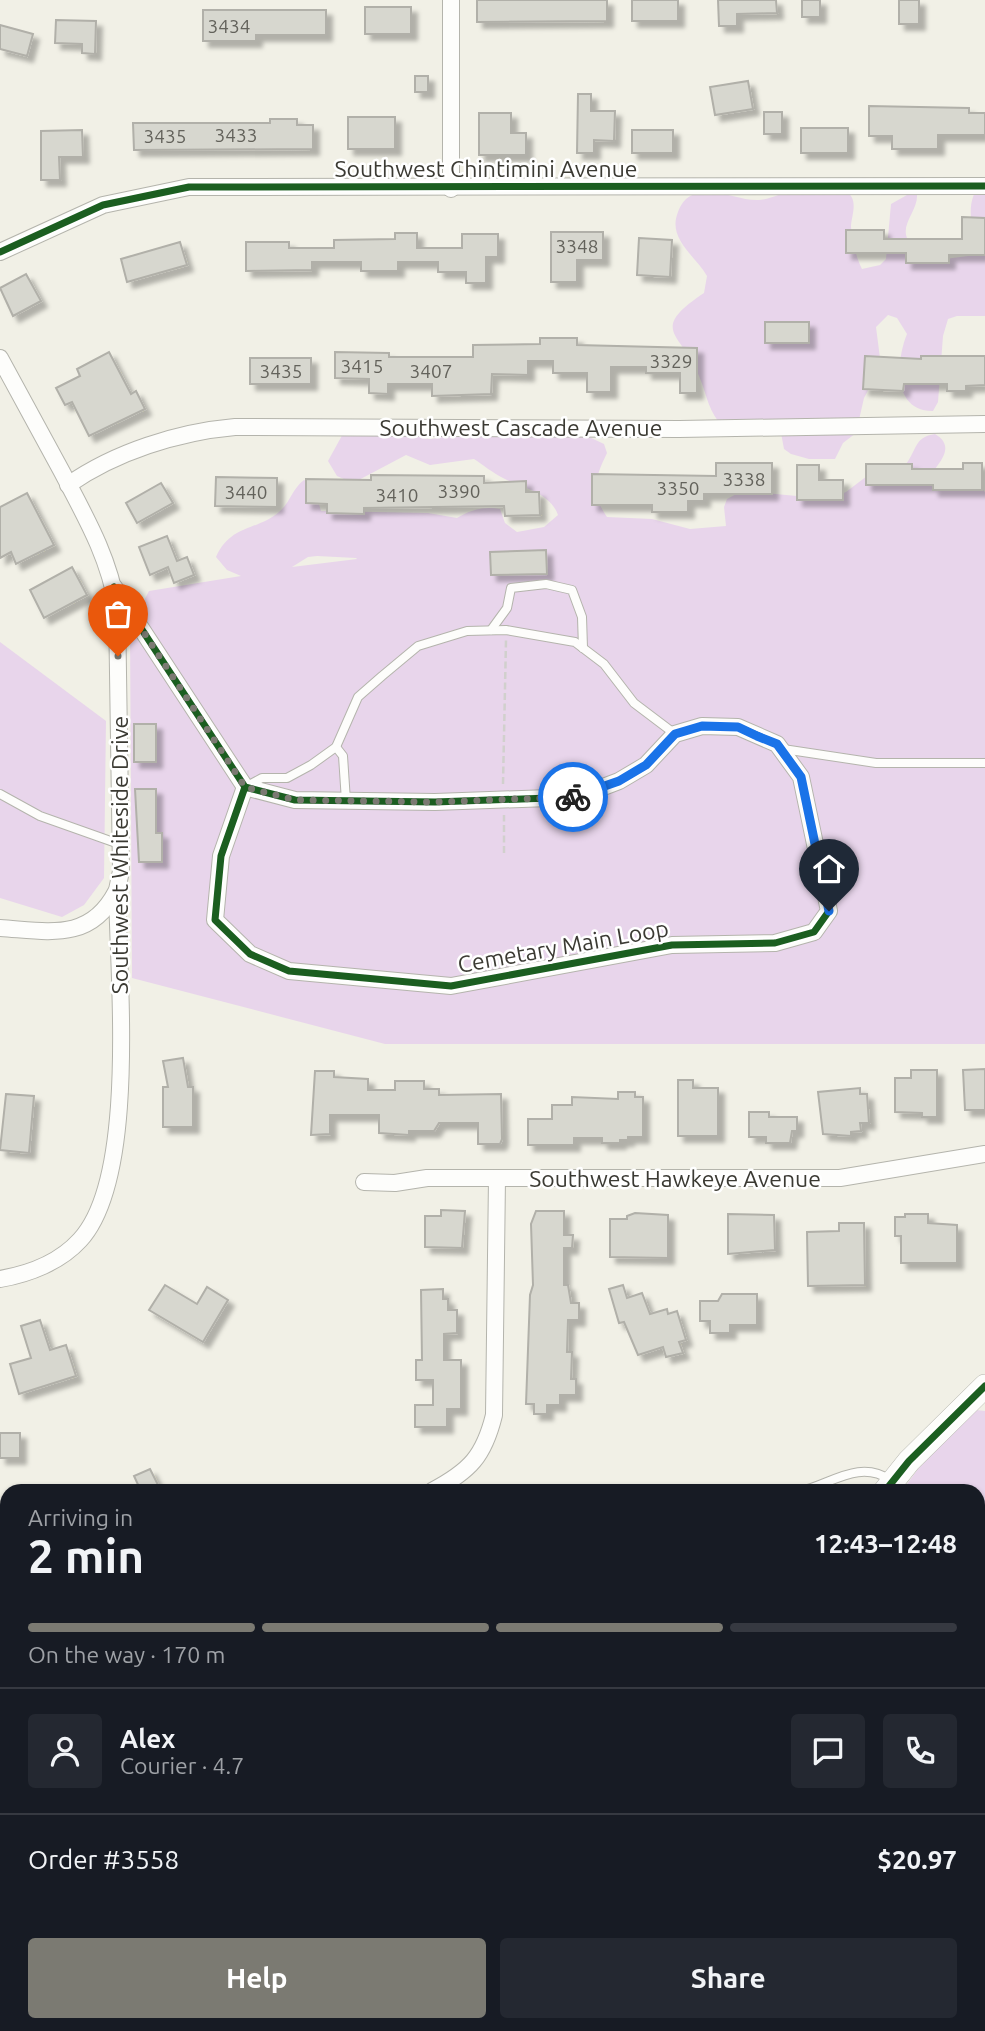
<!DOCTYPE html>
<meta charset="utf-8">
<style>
body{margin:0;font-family:Ubuntu,sans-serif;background:#242831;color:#f1f3f6;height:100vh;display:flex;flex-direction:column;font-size:26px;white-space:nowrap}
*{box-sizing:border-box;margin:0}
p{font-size:23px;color:#9ea1a6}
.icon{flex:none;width:38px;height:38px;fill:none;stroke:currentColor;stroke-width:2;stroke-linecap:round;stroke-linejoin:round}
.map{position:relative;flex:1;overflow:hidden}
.sheet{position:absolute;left:0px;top:1484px;width:985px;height:548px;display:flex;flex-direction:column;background:#171b24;border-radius:21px 21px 0 0;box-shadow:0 2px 5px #0004}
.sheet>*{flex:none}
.pin{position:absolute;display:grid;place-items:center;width:60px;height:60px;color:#fff;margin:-72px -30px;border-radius:50% 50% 50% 0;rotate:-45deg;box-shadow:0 0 7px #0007}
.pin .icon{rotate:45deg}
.courier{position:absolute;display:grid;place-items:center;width:70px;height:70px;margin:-35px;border:5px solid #1a73e8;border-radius:50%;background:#fff;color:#222;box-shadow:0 2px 9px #0007}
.head em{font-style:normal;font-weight:700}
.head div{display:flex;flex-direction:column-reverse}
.head{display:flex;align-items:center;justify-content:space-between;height:119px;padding:0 28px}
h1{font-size:46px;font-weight:700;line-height:52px}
.bar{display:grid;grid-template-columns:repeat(4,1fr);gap:10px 7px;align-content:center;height:84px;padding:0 28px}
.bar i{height:9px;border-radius:5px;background:#363941}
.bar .selected{background:#7b7a72}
.bar p{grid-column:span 4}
.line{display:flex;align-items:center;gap:18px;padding:0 28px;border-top:2px solid #363941}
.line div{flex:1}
.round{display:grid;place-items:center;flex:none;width:74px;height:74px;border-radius:7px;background:#242831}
.button{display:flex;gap:14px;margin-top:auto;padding:14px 28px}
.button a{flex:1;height:80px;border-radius:7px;background:#7b7a72;color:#fff;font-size:28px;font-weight:700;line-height:80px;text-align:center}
.button a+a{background:#242831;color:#f1f3f6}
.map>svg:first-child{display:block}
</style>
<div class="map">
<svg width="985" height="2031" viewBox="0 0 985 2031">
<defs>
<filter id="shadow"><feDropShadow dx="6" dy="6" stdDeviation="2" flood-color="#0004"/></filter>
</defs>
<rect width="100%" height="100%" fill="#f1f0e6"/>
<g fill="#e8d5eb" fill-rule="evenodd">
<path d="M985,178V316H957L948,319L943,336L938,402L933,411C892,411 896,361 907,334L897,318L888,315L876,327L881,366L864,398L856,433L843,443L835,459H809L791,454L784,449L781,433L718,421C707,406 706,392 699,376C682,332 647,331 704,293L707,276C695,255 667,239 678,212C692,174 736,202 759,200C774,199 786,190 800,188C811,187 845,186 851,196C857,205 851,218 851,227C852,241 856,257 862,269L880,265L886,259L891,204L907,195H917C918,210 901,224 907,238C910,246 918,254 922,262L968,256C980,226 958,207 985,178Z"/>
<path d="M417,429L420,437C434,442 441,437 453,429L587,436L604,444L607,453C595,478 590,492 607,517L652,519L690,529L726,526L724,507L727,499L742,491L829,499L846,492L867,476L906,464C917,450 914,437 935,434C952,444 945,456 935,469L978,485L985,492V1044H385L132,978L130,628L149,591L241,576L227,570L216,557C231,524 257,531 279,512C290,503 292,489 304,480L313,485L321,511L428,513L457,518C471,510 483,506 500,509L505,523L517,532L544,527L558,515C550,492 522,488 503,478C493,473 483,465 474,459L430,465L406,455L353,483L337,476L328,461L345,430ZM317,556L356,558L357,559L292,567L308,557Z"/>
<polygon points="0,642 106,721 104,878 84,905 62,917 0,898"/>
<polygon points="976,1410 985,1411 985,1746 978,1757 978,1491 902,1491 918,1469"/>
<polygon points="985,1773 985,2031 802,2031 807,2025 978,2025 978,1785"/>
</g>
<g fill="#d7d7cf" stroke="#b1b0a9" stroke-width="2" filter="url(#shadow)">
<polygon points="477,0 607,0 607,21 477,22"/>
<rect x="632" y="0" width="46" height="21"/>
<polygon points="718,0 776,0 777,13 737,14 737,26 719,26"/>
<rect x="802" y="0" width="18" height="17"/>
<rect x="899" y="0" width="20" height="24"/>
<rect x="365" y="7" width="46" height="27"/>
<polygon points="203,10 326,10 326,35 256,35 256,41 203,41"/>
<polygon points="56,20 96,21 95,54 82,53 82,44 55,43"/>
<polygon points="0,25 33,34 27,56 0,49"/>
<rect x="415" y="76" width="13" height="16"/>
<polygon points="748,81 753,109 715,115 710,87"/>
<polygon points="578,94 591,94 591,111 615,111 614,141 594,140 594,153 577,153"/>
<polygon points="869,106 969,108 969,113 985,113 985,135 938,135 938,149 892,149 892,136 869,136"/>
<rect x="764" y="112" width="18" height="22"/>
<polygon points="479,113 511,113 511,133 526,133 526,155 479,155"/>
<rect x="348" y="117" width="47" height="32"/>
<polygon points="270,119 297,119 297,125 313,125 313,149 134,150 133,123 270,123"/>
<rect x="801" y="128" width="47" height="25"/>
<polygon points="82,130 83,157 59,157 60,180 41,180 41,131"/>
<rect x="632" y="130" width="41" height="23"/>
<polygon points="962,217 985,218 985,255 949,255 949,263 906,263 906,253 846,253 846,230 884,230 884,239 962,239"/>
<polygon points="551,232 603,232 603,260 577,260 577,282 551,282"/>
<polygon points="395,233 417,233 417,248 462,248 462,234 498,234 498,257 486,257 486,283 466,283 466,272 438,272 438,262 398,262 398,271 361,271 361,262 312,262 312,270 246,271 246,242 289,242 289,248 334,248 334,240 395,239"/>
<polygon points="639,238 672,240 670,277 637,275"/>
<polygon points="180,242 187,265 127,282 121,259"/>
<polygon points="26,274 41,301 13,316 0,288"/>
<rect x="765" y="322" width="44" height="21"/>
<polygon points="540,338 577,338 577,345 697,348 697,393 680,393 680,373 646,373 646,367 611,367 611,392 587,392 587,373 553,373 553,361 528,361 528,375 492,374 491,394 432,396 432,384 388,384 388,394 369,393 369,379 335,378 335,352 389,353 389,357 473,357 473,345 540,344"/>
<polygon points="109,352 131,394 136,391 145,409 89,436 72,402 65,405 56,388 80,376 77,369"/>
<polygon points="865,356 921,359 921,356 985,356 985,385 966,386 966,391 947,391 947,384 904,384 903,391 863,389"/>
<rect x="250" y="358" width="61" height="26"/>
<polygon points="716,463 772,463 772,494 704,494 704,501 688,501 688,512 652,512 652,505 592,505 592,474 716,476"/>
<polygon points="963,463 982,463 982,490 933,490 933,485 866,485 866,464 912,464 912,469 963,469"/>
<polygon points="797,465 819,465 819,480 843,480 843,500 797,500"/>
<polygon points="371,475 484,476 484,483 526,481 526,492 539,492 540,515 505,516 504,506 364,508 364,514 327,513 327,504 306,503 306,479 371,480"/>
<polygon points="216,477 277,478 277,507 215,506"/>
<polygon points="161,483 173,503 137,523 126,503"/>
<polygon points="27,493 54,545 16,564 11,552 0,558 0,507"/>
<polygon points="167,536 177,561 187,557 194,575 174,583 168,567 150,575 139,547"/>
<polygon points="546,550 547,574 491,575 490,552"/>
<polygon points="72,567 87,595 44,618 30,590"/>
<rect x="134" y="724" width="22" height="38"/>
<polygon points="135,789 156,789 156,833 162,833 162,862 139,862"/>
<polygon points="183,1058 188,1087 193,1087 193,1127 163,1127 163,1087 168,1087 163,1061"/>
<polygon points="985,1069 985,1110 965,1110 963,1070"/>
<polygon points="911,1070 937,1070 937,1117 922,1117 922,1113 895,1112 895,1078 911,1078"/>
<polygon points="315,1071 334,1071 334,1077 368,1079 368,1090 395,1090 395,1081 424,1081 424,1089 439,1089 439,1095 501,1094 502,1139 500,1144 478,1144 478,1123 439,1123 434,1131 409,1131 409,1135 379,1133 379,1115 330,1115 330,1134 311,1135"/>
<polygon points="678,1080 693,1080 693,1088 718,1088 718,1136 678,1136"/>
<polygon points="860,1088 860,1094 867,1094 869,1123 860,1123 861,1131 851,1132 851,1136 823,1134 818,1092"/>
<polygon points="618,1092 635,1092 635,1097 643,1097 643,1137 628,1137 628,1140 620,1140 620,1143 602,1143 602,1138 574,1138 574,1145 528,1145 528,1119 552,1119 552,1105 572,1105 572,1097 618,1099"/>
<polygon points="6,1094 34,1096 29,1153 0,1150"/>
<polygon points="749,1112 769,1112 769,1117 797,1117 797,1131 792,1131 790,1143 766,1143 766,1137 749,1137"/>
<polygon points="441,1210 465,1211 462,1248 425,1247 425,1216 441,1216"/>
<polygon points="536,1211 564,1211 564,1235 573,1235 572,1248 564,1248 564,1285 568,1285 571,1303 579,1303 579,1320 568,1320 567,1352 572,1352 571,1379 576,1379 576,1395 560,1395 560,1405 547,1405 547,1414 534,1414 534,1404 526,1404 530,1295 533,1285 531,1224"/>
<polygon points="635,1213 668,1215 668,1258 610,1257 610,1219 627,1219 627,1216"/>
<polygon points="728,1214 774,1215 775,1250 728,1254"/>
<polygon points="905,1214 928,1214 928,1223 957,1225 957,1263 901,1263 901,1236 895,1236 895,1217 905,1217"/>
<polygon points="839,1223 864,1223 865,1285 808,1286 807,1232 839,1231"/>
<polygon points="165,1285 197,1304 207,1287 228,1300 203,1342 149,1310"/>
<polygon points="623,1285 627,1298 642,1293 650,1314 667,1309 668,1314 677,1311 686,1340 679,1342 683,1353 666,1357 663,1347 638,1355 624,1322 619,1323 609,1289"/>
<polygon points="443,1289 443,1299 448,1299 448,1310 457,1310 457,1333 444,1334 444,1360 461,1360 461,1409 447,1409 447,1427 415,1427 415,1405 433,1405 433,1380 416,1380 416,1360 422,1360 421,1290"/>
<polygon points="722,1294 757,1294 757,1325 730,1325 730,1333 710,1333 710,1321 700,1321 700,1301 718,1301"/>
<polygon points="40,1320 50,1350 66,1345 76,1376 19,1394 10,1364 31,1358 21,1326"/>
<rect x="0" y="1433" width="20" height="25"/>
<polygon points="150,1469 159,1487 141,1491 134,1476"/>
</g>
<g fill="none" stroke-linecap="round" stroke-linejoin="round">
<g stroke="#b4b4ac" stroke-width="10">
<g id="lane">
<polyline points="491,630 507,608 511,588 546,584 572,590 582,617 583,648"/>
<polyline points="336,747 343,756 346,801"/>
<polyline points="783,749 876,763 985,763"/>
<polyline points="249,785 262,778 287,778 311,765 336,747 358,697 382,676 418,646 467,631 506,630 575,642 604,664 634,703 675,734"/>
<polyline points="0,794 40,816 119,844"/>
<path d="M801,1491C831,1484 860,1459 890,1480"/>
<polyline points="978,1531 985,1514"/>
<polyline points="182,2031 190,2025"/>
</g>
</g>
<g stroke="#b4b4ac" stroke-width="18">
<g id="street">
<polyline points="451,0 451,189"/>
<polyline points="0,252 103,205 189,187 985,186"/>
<path d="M0,358C21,396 41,434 62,472C85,516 109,557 117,607L121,871L117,890C118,975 138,1177 80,1240C60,1262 29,1274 0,1279"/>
<path d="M68,485C115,452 178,432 235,427L679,429L985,424"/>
<polyline points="114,587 245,787 295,800 435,802 577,797 619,781 646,765 675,734 702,726 738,727 777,744 801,777 829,911 814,932 775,943 672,945 451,986 289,971 250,954 215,920 221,856 245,787"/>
<path d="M0,928C48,931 90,942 116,892"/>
<polyline points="364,1182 395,1183 427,1178 840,1178 985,1154"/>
<path d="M432,1491C470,1471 484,1456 494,1415L497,1178"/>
<polyline points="978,1541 985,1539"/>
<polyline points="0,1619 7,1619"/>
<polyline points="978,1638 985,1628"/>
<polyline points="0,1960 7,1956"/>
</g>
</g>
<g stroke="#b4b4ac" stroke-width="24">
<g id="secondary">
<polyline points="885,1491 909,1461 985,1386"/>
<polyline points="421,2031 426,2025"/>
</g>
</g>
<g stroke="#d1d0cd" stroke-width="2.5" stroke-dasharray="7 3.5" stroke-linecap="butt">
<polyline points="503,784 506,640"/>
<polyline points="504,853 504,815"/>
<polyline points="978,1863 985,1844"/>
<polyline points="921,2031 923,2025"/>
</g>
<use href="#lane" stroke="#fdfdfb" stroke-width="8"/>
<use href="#street" stroke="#fdfdfb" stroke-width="16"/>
<use href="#secondary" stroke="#fdfdfb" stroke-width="23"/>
<g stroke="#fff" stroke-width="11">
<g id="cycleway">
<polyline points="0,252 103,205 189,187 985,186"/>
<polyline points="114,587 245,787 295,800 435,802 577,797 619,781 646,765 675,734 702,726 738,727 777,744 801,777 829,911 814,932 775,943 672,945 451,986 289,971 250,954 215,920 221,856 245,787"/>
<polyline points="885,1491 909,1461 985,1386"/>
</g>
</g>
<use href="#cycleway" stroke="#1b5e20" stroke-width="7"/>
</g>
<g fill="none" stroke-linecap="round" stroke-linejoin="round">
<polyline stroke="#7b7a72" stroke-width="7" stroke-dasharray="0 12.6" points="118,656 114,587 245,787 295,800 435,802 573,797"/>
<polyline stroke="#1a73e8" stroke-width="9" points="573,797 619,781 646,765 675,734 702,726 738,727 757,736 777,744 801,777 829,911"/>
</g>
<g text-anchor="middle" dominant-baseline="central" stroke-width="5" stroke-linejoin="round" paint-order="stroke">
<g font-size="19" fill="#63625b">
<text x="229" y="26">3434</text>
<text x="236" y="135">3433</text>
<text x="165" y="136">3435</text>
<text x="577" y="246">3348</text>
<text x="671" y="361">3329</text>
<text x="362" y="366">3415</text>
<text x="281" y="371">3435</text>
<text x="431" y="371">3407</text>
<text x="744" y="479">3338</text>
<text x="678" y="488">3350</text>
<text x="459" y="491">3390</text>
<text x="246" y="492">3440</text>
<text x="397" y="495">3410</text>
</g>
<g font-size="23" fill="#3b3a33" stroke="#fff">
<text x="486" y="168">Southwest Chintimini Avenue</text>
<text x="521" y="427">Southwest Cascade Avenue</text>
<text transform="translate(119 855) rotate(-90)">Southwest Whiteside Drive</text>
<text transform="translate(563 946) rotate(-10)">Cemetary Main Loop</text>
<text x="675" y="1178">Southwest Hawkeye Avenue</text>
</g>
</g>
</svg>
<div class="pin" style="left:118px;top:656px;background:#ea580c"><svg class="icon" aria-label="bag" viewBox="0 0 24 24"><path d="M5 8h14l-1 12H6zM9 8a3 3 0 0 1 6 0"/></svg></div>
<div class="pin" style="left:829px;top:911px;background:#1f2937"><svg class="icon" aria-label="home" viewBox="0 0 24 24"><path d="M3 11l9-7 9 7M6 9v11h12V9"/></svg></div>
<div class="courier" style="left:573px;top:797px"><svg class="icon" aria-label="bike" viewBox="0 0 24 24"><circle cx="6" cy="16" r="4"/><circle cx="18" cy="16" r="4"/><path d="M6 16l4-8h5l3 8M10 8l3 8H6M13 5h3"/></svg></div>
<section class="sheet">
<div class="head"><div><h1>2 min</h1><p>Arriving in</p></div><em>12:43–12:48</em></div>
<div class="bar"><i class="selected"></i><i class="selected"></i><i class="selected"></i><i></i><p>On the way · 170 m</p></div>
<div class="line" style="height:126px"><a class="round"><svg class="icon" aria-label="person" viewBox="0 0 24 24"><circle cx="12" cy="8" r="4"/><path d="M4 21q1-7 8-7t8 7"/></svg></a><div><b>Alex</b><p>Courier · 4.7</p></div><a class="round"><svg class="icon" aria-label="chat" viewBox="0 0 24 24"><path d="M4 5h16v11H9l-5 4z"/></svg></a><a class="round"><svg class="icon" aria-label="phone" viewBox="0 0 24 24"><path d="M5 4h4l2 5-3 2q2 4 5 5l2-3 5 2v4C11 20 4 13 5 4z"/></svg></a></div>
<div class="line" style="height:91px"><div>Order #3558</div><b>$20.97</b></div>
<div class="button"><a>Help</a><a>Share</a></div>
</section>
</div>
